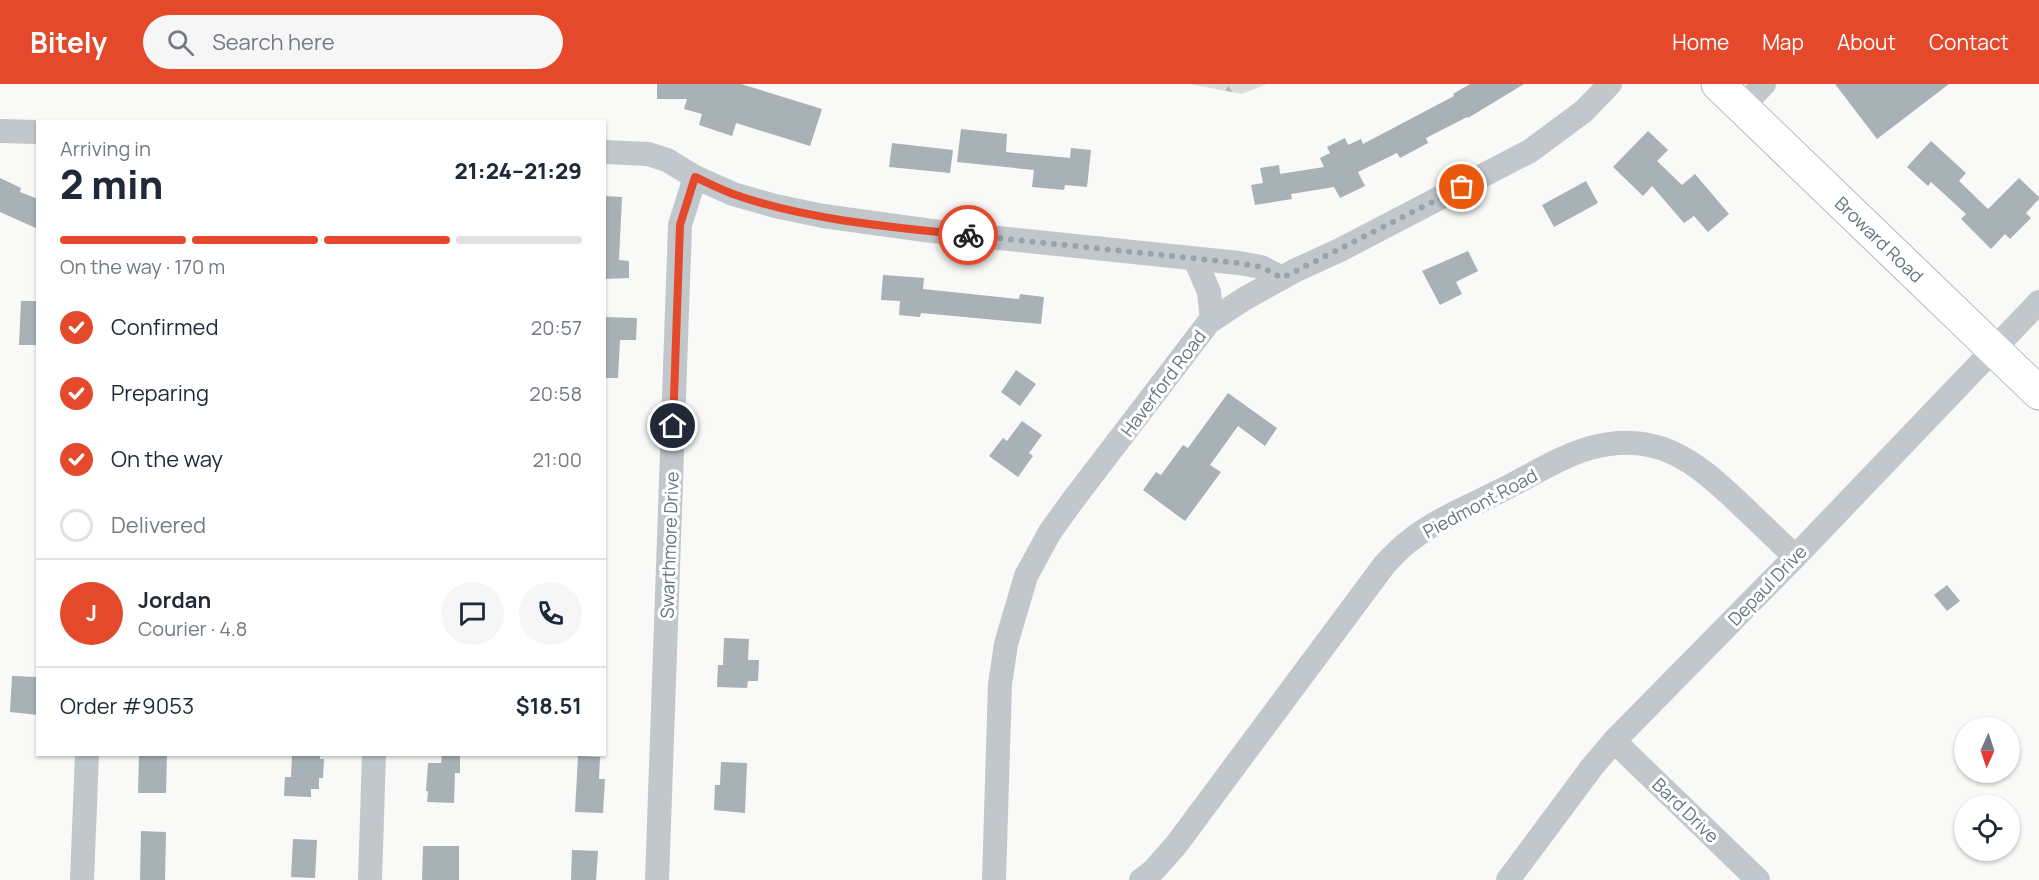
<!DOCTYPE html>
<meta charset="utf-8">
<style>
body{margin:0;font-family:Manrope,sans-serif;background:#f6f6f7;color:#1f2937;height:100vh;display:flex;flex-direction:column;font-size:22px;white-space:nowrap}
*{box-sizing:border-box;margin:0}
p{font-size:20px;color:#747a83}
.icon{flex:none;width:33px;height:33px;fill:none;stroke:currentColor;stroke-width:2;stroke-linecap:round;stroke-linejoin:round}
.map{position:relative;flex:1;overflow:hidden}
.panel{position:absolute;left:36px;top:36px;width:570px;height:636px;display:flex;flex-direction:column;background:#fff;border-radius:0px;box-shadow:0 2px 4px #0004}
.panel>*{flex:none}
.needle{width:39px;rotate:183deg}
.buttons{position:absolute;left:1954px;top:633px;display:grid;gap:12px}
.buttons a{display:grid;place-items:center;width:66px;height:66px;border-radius:50%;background:#fff;box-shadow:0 2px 4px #0004;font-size:30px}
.pin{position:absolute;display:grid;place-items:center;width:51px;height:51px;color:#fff;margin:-26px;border:3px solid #fff;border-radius:50%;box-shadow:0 2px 6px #0007}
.courier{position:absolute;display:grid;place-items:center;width:60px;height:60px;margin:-30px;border:4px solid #e4492c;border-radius:50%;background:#fff;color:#222;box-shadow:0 2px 8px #0007}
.overview em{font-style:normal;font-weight:800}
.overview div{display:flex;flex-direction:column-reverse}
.overview{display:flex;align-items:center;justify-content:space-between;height:102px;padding:0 24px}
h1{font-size:39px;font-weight:800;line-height:45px}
.bar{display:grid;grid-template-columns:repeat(4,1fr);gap:9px 6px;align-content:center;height:72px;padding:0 24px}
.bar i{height:8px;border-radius:4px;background:#e0e1e3}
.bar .active{background:#e4492c}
.bar p{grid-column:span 4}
.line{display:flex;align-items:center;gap:15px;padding:0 24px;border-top:2px solid #e0e1e3}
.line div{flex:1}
.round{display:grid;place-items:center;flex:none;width:63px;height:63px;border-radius:32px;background:#f6f6f7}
ol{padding:0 24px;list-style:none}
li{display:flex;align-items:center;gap:18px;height:66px}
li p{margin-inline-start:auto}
li .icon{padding:6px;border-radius:50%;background:#e4492c;color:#fff;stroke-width:4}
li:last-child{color:#747a83}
li i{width:33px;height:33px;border:3px solid #e0e1e3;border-radius:50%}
header{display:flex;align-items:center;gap:36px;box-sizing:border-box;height:84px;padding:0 30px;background:#e4492c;color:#fff}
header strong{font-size:28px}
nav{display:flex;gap:33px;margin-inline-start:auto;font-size:21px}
.search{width:420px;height:54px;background:#f6f6f7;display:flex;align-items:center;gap:15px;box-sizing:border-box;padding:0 21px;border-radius:33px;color:#747a83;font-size:22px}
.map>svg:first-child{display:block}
</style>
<header>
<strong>Bitely</strong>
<div class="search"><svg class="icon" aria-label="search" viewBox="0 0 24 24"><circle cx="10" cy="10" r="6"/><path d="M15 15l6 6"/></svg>Search here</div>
<nav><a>Home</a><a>Map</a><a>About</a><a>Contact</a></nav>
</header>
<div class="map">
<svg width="2039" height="796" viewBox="0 0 2039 796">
<defs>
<pattern id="forest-firs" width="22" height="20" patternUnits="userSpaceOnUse" patternTransform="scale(1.5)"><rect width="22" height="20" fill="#d9ded6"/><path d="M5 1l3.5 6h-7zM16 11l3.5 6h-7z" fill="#b4b9b3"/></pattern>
</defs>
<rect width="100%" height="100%" fill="#f9f9f7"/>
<polygon fill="url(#forest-firs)" points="1189,0 1267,0 1242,10"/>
<g fill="#a7b1b6">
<polygon points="657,0 741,0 822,25 810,62 736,39 732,52 699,41 702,30 684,25 687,15 657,15"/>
<polygon points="1470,0 1524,0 1468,34 1467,33 1426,54 1428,59 1400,74 1397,69 1358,88 1365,102 1340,114 1334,103 1291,110 1292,115 1255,121 1251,101 1263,99 1260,84 1279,81 1280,90 1324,83 1320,74 1330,69 1327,63 1345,54 1348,61 1361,55 1363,60 1454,12 1453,10"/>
<polygon points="1835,0 1949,0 1877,55"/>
<polygon points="961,45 1007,50 1006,68 1070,74 1071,64 1091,66 1087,103 1065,101 1064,106 1032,103 1034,86 957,78"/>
<polygon points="1648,47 1668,66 1657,77 1682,101 1695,90 1729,130 1708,148 1694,132 1684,139 1652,102 1643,112 1613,83"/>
<polygon points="1931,57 1966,89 1959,97 1988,125 2019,94 2039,113 2039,115 2026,129 2031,134 2010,155 2005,150 1991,165 1961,135 1966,130 1931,98 1928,102 1907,83"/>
<polygon points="892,59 953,66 950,89 889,83"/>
<polygon points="0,94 21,104 20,108 38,115 38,145 0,128"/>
<polygon points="1586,97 1598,119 1554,143 1542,121"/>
<polygon points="604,112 622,113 619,176 629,177 629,194 604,195"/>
<polygon points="1468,167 1478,187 1456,198 1462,210 1440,221 1422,187"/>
<polygon points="883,191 924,194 923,205 1019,215 1020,210 1044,213 1041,240 921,229 920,233 899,231 900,217 881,216"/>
<polygon points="21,217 38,217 38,261 19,261"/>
<polygon points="604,233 637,234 636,256 620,256 618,294 604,294"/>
<polygon points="1016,286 1036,300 1020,322 1001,308"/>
<polygon points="1228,309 1277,344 1265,362 1238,342 1210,381 1221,388 1185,437 1143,406 1156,388 1161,391 1183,361 1188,364"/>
<polygon points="1022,337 1042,351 1029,369 1033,372 1018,393 989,372 1003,354 1007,357"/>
<polygon points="1947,501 1960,517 1947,527 1934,511"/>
<polygon points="724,554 749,555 748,576 759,576 758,597 748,597 747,604 717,603 718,581 723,581"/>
<polygon points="12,592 38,593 38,631 10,628"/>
<polygon points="139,670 167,670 166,709 138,709"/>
<polygon points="292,670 320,670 320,675 324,675 323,694 319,694 319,705 311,705 311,713 284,712 285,693 291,693"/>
<polygon points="442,670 460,670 460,689 455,689 454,719 427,718 428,707 426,707 428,679 441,679"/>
<polygon points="578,672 600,673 599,695 605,695 603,729 575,728"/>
<polygon points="721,678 747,679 745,729 714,726 715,701 720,701"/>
<polygon points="141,747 166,748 165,796 140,796"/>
<polygon points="293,755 317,756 315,794 291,793"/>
<polygon points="423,762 459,762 459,796 422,796"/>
<polygon points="572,766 598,767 596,796 571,796"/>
</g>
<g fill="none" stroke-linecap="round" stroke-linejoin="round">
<g stroke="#b2b9be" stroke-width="35">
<g id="secondary">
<path id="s1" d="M1718,0L2039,309"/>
</g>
</g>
<g stroke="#c2c7cb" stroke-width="24">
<polyline points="1742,23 1764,0"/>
<polyline points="0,47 38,48"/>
<polyline points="604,68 648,70 667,76 695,93 733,110 775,122 823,132 932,147 1239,179 1261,183 1282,194"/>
<polyline points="1195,175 1209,208 1212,236"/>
<polyline points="1614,657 1758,796"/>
<polyline points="82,796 87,670"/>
<polyline points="370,796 374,670"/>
<polyline points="657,796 680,141 695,93"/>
<polyline points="994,796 1000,600 1006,560 1026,492 1050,448 1073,416 1209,238 1244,215 1294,187 1340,166 1530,67 1584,27 1610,0"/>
<path d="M1141,796L1153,787L1176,761L1385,480C1393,472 1400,464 1408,458C1438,434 1475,420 1508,403C1535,389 1562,372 1590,364C1656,346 1694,376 1739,419C1758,437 1777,455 1795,473"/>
<polyline points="1508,796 1592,683 1614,657 1795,473 2039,218"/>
</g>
<use href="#secondary" stroke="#fff" stroke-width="33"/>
</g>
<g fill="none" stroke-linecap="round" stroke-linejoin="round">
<polyline stroke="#98a4ab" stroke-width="6" stroke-dasharray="0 10.8" points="968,151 1239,179 1261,183 1282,194 1462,103"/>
<path stroke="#e4492c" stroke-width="8" d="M673,342L680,141L695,93C708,99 720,105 733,110C806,136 891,143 968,151"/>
</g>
<g text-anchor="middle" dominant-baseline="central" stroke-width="6" stroke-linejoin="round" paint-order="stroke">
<g font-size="18" fill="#647782" stroke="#fff">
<text stroke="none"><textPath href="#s1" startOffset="224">Broward Road</textPath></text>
<text transform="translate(1163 299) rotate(-53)">Haverford Road</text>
<text transform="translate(1480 419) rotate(-28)">Piedmont Road</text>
<text transform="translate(669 461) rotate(-88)">Swarthmore Drive</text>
<text transform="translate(1767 501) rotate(-46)">Depaul Drive</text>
<text transform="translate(1686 726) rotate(44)">Bard Drive</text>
</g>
</g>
</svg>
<div class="buttons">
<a><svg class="needle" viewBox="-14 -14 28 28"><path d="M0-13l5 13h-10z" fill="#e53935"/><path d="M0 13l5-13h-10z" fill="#747a83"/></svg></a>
<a><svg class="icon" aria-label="locate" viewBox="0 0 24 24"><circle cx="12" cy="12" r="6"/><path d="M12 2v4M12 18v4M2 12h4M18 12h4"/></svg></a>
</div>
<div class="pin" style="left:1462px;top:103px;background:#ea580c"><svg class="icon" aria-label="bag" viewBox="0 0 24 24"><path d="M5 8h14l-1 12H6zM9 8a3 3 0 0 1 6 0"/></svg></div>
<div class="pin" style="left:673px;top:342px;background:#1f2937"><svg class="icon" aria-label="home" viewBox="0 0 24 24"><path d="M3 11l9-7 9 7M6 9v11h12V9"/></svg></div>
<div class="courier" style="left:968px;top:151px"><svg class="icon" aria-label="bike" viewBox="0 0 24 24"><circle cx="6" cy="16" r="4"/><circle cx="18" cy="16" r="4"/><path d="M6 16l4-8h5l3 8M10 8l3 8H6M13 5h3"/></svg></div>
<section class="panel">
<div class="overview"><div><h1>2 min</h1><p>Arriving in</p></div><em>21:24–21:29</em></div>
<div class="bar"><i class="active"></i><i class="active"></i><i class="active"></i><i></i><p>On the way · 170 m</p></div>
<ol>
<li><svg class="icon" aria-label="check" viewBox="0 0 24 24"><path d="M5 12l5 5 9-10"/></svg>Confirmed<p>20:57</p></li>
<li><svg class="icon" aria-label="check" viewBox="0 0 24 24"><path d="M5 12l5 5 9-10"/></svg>Preparing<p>20:58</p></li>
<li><svg class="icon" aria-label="check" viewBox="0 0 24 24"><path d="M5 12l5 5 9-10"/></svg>On the way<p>21:00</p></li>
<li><i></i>Delivered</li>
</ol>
<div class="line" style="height:108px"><b class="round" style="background:#e4492c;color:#fff">J</b><div><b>Jordan</b><p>Courier · 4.8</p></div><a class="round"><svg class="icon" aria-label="chat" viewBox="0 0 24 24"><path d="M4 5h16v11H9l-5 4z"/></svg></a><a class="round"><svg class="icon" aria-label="phone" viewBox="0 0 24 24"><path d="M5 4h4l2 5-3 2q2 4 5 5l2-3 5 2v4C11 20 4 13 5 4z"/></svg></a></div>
<div class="line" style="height:78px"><div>Order #9053</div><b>$18.51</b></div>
</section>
</div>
